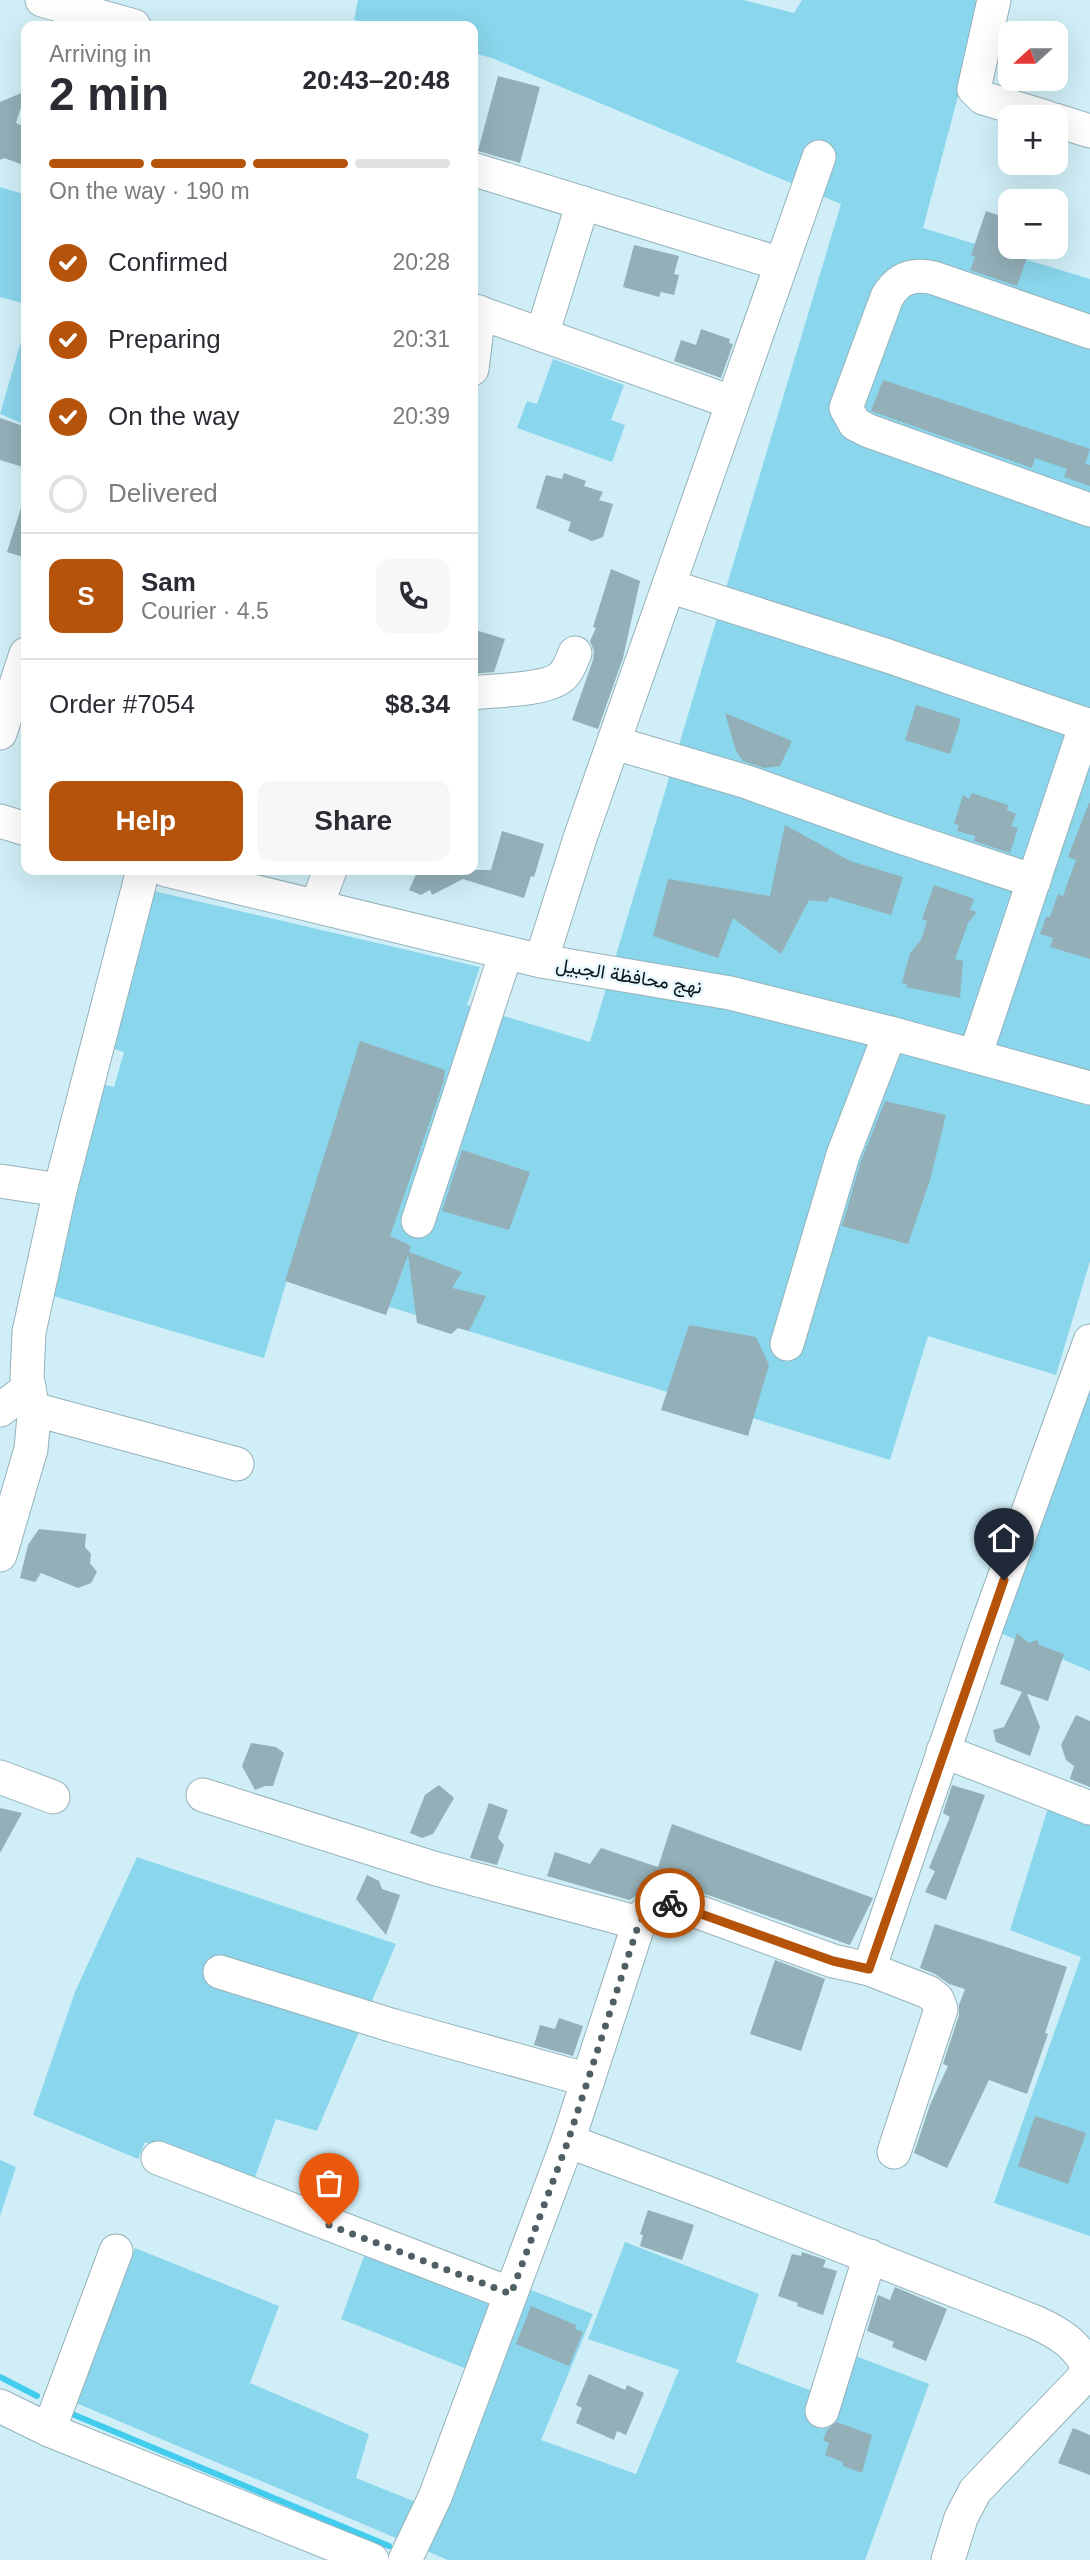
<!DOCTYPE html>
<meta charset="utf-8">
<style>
body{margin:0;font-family:Helvetica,Vazirmatn,sans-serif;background:#f7f7f7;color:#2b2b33;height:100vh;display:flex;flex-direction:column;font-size:26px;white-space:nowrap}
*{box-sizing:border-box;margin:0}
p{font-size:23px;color:#7c7c81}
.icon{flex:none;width:38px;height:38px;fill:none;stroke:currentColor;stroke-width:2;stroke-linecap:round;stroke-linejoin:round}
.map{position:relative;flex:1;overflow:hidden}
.drawer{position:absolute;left:21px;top:21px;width:457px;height:854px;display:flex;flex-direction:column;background:#fff;border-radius:14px;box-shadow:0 7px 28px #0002}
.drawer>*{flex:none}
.needle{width:46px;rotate:249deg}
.buttons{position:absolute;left:998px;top:21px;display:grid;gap:14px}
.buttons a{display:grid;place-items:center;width:70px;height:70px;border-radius:14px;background:#fff;box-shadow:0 7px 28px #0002;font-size:35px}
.pin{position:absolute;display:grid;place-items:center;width:60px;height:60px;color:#fff;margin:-72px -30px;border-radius:50% 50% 50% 0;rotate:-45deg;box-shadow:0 0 7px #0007}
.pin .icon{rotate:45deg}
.courier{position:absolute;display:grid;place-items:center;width:70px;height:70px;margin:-35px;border:5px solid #b45309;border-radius:50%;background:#fff;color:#222;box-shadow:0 2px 9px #0007}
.headline em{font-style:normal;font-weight:700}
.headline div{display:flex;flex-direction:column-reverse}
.headline{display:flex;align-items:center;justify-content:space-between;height:119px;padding:0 28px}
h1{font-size:46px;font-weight:700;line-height:52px}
.bar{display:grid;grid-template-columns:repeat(4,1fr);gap:10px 7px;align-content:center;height:84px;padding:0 28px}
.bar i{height:9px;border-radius:5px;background:#e1e1e2}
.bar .selected{background:#b45309}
.bar p{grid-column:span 4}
.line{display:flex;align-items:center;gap:18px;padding:0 28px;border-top:2px solid #e1e1e2}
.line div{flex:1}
.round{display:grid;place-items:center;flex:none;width:74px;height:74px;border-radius:14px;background:#f7f7f7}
ol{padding:0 28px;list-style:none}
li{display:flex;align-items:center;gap:21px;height:77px}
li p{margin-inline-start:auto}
li .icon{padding:7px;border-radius:50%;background:#b45309;color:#fff;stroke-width:4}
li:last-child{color:#7c7c81}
li i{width:38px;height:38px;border:4px solid #e1e1e2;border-radius:50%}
.cta{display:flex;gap:14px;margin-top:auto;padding:14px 28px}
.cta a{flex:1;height:80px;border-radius:14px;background:#b45309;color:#fff;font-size:28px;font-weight:700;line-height:80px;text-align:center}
.cta a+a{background:#f7f7f7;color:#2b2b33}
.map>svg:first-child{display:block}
</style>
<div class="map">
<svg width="1090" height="2560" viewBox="0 0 1090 2560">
<rect width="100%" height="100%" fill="#d0eef7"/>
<g fill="#8ad6ec">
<polygon points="358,0 743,0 794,13 802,0 974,0 983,2 923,228 1090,279 1090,1261 1056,1375 928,1336 890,1460 288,1276 264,1358 47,1294 102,1084 114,1087 124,1052 111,1048 154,891 480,967 467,1005 590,1042 841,204 492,58 473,53 472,26 377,26 354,20"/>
<polygon points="0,187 26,195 26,304 0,297"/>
<polygon points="26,324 26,425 0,414"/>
<polygon points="553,359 624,385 611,420 625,425 612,462 517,428 527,401 537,404"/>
<polygon points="1090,1351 1090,1671 977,1623"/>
<polygon points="1049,1805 1090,1822 1090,2236 994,2203 1081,1957 1010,1930"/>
<polygon points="137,1857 396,1944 317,2131 276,2119 254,2180 145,2142 138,2159 33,2115 75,1992"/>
<polygon points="0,2160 16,2167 0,2216"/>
<polygon points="374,2229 593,2314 541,2440 636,2474 679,2370 588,2339 625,2242 759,2294 736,2362 812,2391 827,2345 929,2384 865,2560 448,2560 76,2403 135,2248 279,2306 250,2383 369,2434 356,2478 423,2505 472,2371 341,2319"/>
</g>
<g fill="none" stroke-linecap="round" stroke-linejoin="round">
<g stroke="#42cdef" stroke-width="6">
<polyline points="0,2377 37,2396"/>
<polyline points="72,2414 389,2546"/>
</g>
</g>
<g fill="#93afb8">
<polygon points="498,76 540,87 520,163 478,151"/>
<polygon points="26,91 16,123 26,127 26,166 4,158 0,160 0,102"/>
<polygon points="986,211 1010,219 1010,247 1031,247 1017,286 970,270 975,257 971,255"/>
<polygon points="634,245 679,256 674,274 679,275 674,295 661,292 659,297 623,287"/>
<polygon points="701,329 730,339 729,343 733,344 721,378 674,361 681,340 696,345"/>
<polygon points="883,380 1090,449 1085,464 1090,465 1090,486 1064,477 1067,469 1035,458 1032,468 871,411"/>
<polygon points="0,418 26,427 26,468 0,460"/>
<polygon points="564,473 586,481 584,486 603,492 599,500 613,504 603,537 592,541 568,531 571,522 536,508 546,475 562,479"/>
<polygon points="22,505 26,505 26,558 7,552"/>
<polygon points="611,569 640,581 623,658 598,729 572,720 593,660 594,651 590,641 596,628 593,627"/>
<polygon points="472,629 505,639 494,672 472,674"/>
<polygon points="916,705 961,719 950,754 905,740"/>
<polygon points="725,713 792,741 780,766 764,768 743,761 736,751"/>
<polygon points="972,793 1008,805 1007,810 1016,814 1011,826 1018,828 1010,853 974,841 975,836 957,831 959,825 954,824 963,795 969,799"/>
<polygon points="1089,803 1090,804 1090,959 1050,947 1053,938 1040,934 1046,917 1050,917 1058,894 1063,896 1076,860 1068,857"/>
<polygon points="785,825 850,861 903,877 891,915 830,897 827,902 809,900 781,954 733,918 718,958 653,936 668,879 770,896"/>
<polygon points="502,831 544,844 534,877 531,876 524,898 463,879 432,895 430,890 421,895 409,890 418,870 491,870"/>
<polygon points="934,885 974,899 970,910 977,912 968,923 955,959 963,961 960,998 906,987 907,984 902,983 910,953 921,940 927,921 922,919"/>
<polygon points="360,1041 445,1070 444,1080 434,1110 390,1236 411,1246 409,1252 462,1272 452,1288 486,1296 469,1331 458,1328 451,1334 417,1323 408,1255 386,1315 285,1281"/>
<polygon points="885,1101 946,1115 930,1180 908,1244 842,1226 861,1161"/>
<polygon points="462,1150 530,1172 509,1230 442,1211"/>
<polygon points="689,1325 756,1337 769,1365 748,1436 661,1410"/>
<polygon points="39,1529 86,1534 85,1547 91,1554 90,1563 97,1572 91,1583 78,1588 41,1573 35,1582 20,1578 28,1545"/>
<polygon points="1017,1633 1029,1643 1037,1640 1039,1645 1064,1654 1048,1701 1027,1694 1040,1727 1030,1756 996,1742 993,1730 1004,1727 1022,1692 1000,1684"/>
<polygon points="1076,1715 1090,1721 1090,1787 1070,1779 1074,1766 1066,1760 1061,1745"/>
<polygon points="251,1743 276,1747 284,1753 273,1786 265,1786 255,1790 242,1766"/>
<polygon points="439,1785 454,1798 433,1834 422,1838 410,1833 425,1795"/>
<polygon points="952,1785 985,1795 946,1900 925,1892 935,1871 929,1868 950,1817 943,1813"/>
<polygon points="489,1803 508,1810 498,1838 504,1845 497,1865 470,1858"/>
<polygon points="0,1808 22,1813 0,1853"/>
<polygon points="672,1824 873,1898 850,1945 677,1884 652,1886 629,1900 547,1876 555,1852 590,1864 601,1848 658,1867"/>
<polygon points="367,1875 379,1881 382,1889 400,1895 386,1935 356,1899"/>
<polygon points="935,1924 1067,1967 1045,2033 1048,2034 1027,2094 989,2080 947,2168 914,2153 930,2105 948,2066 943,2064 959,2015 959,2005 965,1989 949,1984 935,1974 920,1968"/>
<polygon points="775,1960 825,1979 801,2051 750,2034"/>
<polygon points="559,2018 583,2026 573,2056 534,2045 540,2025 555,2029"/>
<polygon points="1035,2116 1086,2133 1068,2184 1018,2166"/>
<polygon points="648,2210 694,2225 682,2260 640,2246 643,2235 640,2234"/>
<polygon points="802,2252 826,2260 823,2267 837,2271 823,2315 797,2306 798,2303 778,2296 792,2254 801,2256"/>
<polygon points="895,2287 947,2309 926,2361 892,2347 894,2342 867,2331 878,2295 890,2300"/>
<polygon points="531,2306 576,2325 575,2329 583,2332 569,2366 516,2344"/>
<polygon points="589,2374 625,2390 627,2385 644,2393 626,2435 617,2431 614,2440 576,2423 582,2408 576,2405"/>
<polygon points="837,2422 872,2435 862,2473 843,2466 843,2462 825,2455 829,2443 823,2440 827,2430"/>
<polygon points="1073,2428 1090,2435 1090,2475 1058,2463"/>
</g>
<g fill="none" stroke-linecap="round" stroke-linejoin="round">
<g stroke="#95b2ba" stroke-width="35">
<g id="minor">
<polyline points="42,0 134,26"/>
<polyline points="994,0 974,89 983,98 1046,117"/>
<polyline points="1055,120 1090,131"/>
<polyline points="472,169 781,264"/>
<polyline points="472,310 731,402"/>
<path d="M1090,332L934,278C913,273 898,278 887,297L846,408L855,424L869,431L1090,510"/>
<polyline points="542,335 583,203"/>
<polyline points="472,369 479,312"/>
<polyline points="669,586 888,656 1090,726"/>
<path d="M472,693C494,690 553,691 565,673C570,667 572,659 575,653"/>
<polyline points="0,733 26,654"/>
<polyline points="615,743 747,782 892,834 1034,881"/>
<polyline points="0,821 26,829"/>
<polyline points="166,870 541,961 730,993 890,1033 1090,1088"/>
<polyline points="317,905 330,870"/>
<polyline points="541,961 580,838 819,157"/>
<polyline points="975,1056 1086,724"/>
<polyline points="0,1181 60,1190"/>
<polyline points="418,1221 506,953"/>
<polyline points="787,1344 843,1155 890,1033"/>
<polyline points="33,1409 237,1464"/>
<polyline points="0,1410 29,1388"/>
<polyline points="0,1555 31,1449 34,1416 27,1377 29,1332 60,1190 143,870"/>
<polyline points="943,1751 1090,1808"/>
<polyline points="0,1777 53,1797"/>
<polyline points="203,1795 433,1868 639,1923"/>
<polyline points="869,1969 928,1992 937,1999 941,2009 894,2152"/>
<polyline points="220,1972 394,2026 588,2080"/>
<path d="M568,2141L705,2192L1035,2322C1061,2334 1079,2345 1090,2372"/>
<polyline points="158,2158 511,2294"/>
<polyline points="0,2406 49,2430 372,2560"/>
<polyline points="822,2411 870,2256"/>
<polyline points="49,2430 116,2251"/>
<path d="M405,2560L435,2497L568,2141L639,1923C648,1907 655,1902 674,1903L833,1961L869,1969L986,1628L1090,1341"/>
<polyline points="948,2560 961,2518 975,2491 1090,2371"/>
</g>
</g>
<use href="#minor" stroke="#fff" stroke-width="33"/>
</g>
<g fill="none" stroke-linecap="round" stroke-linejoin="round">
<polyline stroke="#4f6065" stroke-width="7" stroke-dasharray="0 12.6" points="329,2225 511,2294 568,2141 639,1923 652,1905 670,1903"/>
<polyline stroke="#b45309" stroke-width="9" points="670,1903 833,1961 869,1969 1004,1580"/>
</g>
<g text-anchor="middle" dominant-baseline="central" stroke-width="5" stroke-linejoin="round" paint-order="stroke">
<g font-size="19" fill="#091417" stroke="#e7f9fe">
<text transform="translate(629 976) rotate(9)">نهج محافظة الجبيل</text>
</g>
</g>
</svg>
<div class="buttons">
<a><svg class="needle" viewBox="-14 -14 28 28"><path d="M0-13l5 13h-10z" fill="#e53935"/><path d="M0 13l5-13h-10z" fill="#7c7c81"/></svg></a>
<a>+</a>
<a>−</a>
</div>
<div class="pin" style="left:329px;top:2225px;background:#ea580c"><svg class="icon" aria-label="bag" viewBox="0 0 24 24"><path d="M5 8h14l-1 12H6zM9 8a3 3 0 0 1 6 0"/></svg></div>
<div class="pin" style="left:1004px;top:1580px;background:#1f2937"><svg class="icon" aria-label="home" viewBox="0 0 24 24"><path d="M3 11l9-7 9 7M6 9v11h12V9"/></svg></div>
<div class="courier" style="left:670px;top:1903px"><svg class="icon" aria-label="bike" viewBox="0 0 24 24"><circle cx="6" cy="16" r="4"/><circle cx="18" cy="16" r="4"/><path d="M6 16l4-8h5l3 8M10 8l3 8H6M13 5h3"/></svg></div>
<section class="drawer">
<div class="headline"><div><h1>2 min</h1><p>Arriving in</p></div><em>20:43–20:48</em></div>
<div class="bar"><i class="selected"></i><i class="selected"></i><i class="selected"></i><i></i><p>On the way · 190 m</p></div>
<ol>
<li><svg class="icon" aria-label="check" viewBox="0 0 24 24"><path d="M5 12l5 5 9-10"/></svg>Confirmed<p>20:28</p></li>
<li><svg class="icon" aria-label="check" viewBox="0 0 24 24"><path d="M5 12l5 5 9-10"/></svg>Preparing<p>20:31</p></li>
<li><svg class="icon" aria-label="check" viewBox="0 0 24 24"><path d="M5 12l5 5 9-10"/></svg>On the way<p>20:39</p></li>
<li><i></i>Delivered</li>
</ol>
<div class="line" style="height:126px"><b class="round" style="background:#b45309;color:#fff">S</b><div><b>Sam</b><p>Courier · 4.5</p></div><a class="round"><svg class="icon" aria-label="phone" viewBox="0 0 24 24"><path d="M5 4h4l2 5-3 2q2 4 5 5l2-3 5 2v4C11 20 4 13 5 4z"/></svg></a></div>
<div class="line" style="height:91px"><div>Order #7054</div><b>$8.34</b></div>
<div class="cta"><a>Help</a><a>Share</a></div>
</section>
</div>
